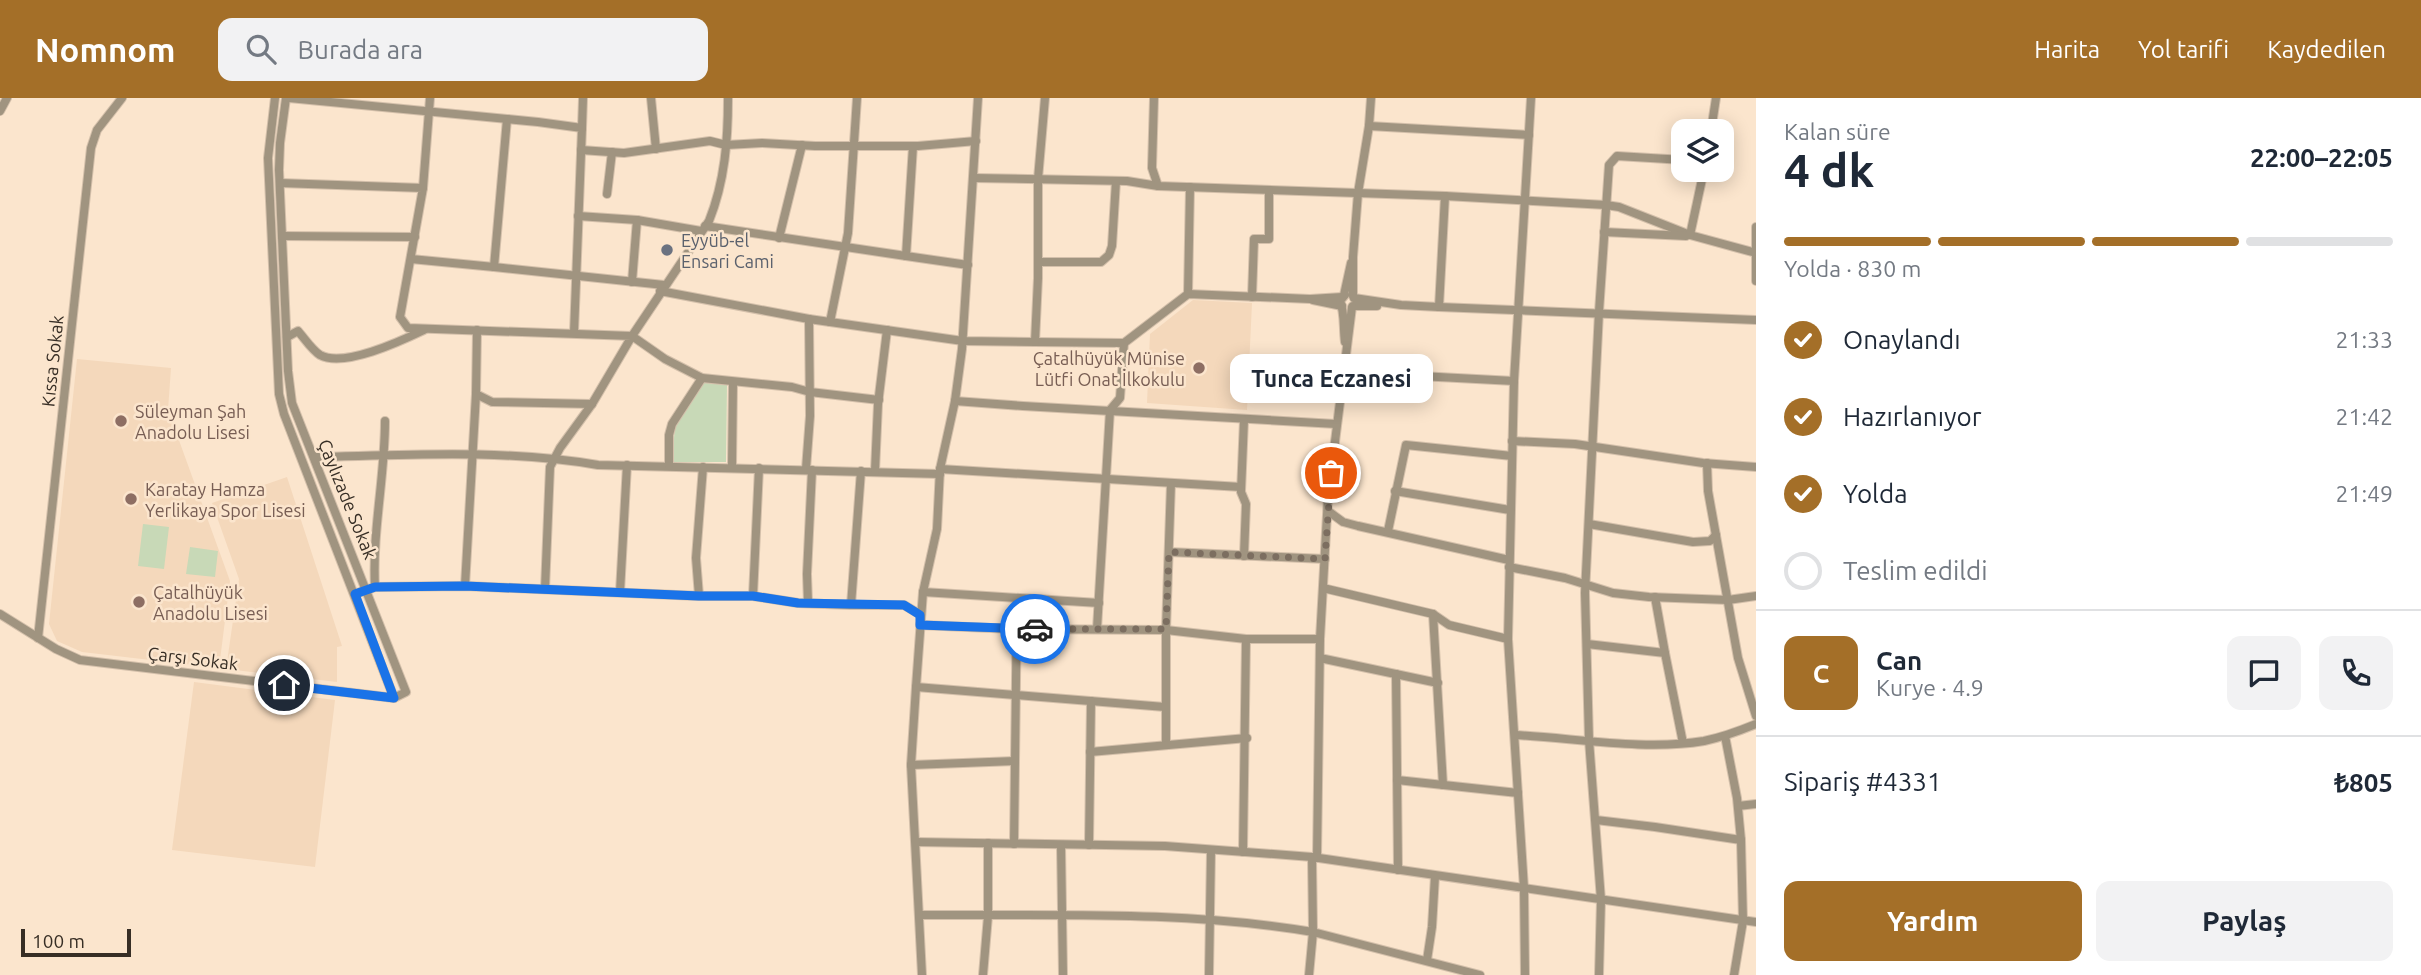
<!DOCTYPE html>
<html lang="tr">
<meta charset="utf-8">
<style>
body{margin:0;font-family:Ubuntu,sans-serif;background:#f2f2f3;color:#1f2937;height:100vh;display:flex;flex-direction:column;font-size:26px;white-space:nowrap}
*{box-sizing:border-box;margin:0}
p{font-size:23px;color:#747a83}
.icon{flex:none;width:38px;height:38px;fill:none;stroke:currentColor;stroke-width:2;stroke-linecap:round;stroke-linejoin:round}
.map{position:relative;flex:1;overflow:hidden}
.drawer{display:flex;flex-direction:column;background:#fff;width:665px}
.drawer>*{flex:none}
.controls{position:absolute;left:1671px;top:21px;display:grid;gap:14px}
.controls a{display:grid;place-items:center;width:63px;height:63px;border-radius:14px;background:#fff;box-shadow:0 4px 18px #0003;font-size:35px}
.scale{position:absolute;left:21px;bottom:18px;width:110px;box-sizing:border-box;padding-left:7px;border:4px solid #372e25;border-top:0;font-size:19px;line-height:24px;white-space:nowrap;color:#372e25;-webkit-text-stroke:5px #fbe5cd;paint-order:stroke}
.pin{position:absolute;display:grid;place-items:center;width:60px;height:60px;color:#fff;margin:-30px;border:4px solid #fff;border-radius:50%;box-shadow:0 2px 7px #0007}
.courier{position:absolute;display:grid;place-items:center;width:70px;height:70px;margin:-35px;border:5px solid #1a73e8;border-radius:50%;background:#fff;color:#222;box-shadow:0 2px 9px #0007}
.bubble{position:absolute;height:49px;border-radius:14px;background:#fff;box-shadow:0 4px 18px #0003;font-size:23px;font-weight:700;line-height:49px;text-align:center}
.summary em{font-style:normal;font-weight:700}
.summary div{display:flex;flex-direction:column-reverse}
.summary{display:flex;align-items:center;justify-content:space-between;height:119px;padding:0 28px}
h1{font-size:46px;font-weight:700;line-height:52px}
.bar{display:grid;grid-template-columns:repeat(4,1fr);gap:10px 7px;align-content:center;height:84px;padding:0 28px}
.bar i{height:9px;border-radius:5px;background:#e0e1e3}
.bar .current{background:#a46f28}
.bar p{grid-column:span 4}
.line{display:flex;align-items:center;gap:18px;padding:0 28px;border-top:2px solid #e0e1e3}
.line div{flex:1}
.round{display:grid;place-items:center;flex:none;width:74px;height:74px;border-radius:14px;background:#f2f2f3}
ol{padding:0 28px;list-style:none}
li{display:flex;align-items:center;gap:21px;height:77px}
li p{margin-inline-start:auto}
li .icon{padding:7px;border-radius:50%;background:#a46f28;color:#fff;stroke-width:4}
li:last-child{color:#747a83}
li i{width:38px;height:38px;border:4px solid #e0e1e3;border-radius:50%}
.primary-button{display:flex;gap:14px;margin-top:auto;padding:14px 28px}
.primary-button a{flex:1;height:80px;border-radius:14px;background:#a46f28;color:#fff;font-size:28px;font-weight:700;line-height:80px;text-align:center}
.primary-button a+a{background:#f2f2f3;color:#1f2937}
header{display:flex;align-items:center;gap:42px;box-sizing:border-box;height:98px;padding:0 35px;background:#a46f28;color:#fff}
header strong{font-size:33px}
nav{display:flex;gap:38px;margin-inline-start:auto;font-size:24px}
.search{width:490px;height:63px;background:#f2f2f3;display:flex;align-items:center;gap:18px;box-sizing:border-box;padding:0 24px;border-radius:14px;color:#747a83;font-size:26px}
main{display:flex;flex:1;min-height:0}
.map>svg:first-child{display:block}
</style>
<header>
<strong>Nomnom</strong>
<div class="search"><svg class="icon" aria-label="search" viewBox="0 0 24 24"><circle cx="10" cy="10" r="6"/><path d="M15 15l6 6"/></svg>Burada ara</div>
<nav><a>Harita</a><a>Yol tarifi</a><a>Kaydedilen</a></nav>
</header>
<main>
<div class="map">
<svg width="1756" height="877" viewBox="0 0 1756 877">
<rect width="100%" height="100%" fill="#fbe5cd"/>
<g fill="#f4d8bb">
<polygon points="1193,202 1252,205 1247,312 1147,305 1150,236"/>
<polygon points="77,261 171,270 168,312 230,483 219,570 82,554 57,543 49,526"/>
<polygon points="287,379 342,548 337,549 337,584 226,571 239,481 212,405"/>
<polygon points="194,584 335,602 315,769 172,752"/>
</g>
<g fill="#c8d9b7">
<polygon points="704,284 727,287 726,364 672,364 675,328"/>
<polygon points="143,426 169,429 164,471 138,468"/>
<polygon points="190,449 218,453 215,479 186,476"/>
</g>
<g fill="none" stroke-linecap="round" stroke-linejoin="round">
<g stroke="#d4c0ab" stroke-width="10">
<g id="minor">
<polyline points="275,0 268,60 279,296 284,316 394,600 406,594 292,305 288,273 279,72 280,45 286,0"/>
<polyline points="289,0 538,24 582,30 574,235"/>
<polyline points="651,0 656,51"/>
<path d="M728,0C728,42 725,83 709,123L632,238L665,261L702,280L792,289L810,294L879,302"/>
<polyline points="1154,0 1152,70 1158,88"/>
<polyline points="0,13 7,0"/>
<polyline points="507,21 494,169 664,187"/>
<polyline points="1369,28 1529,37"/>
<polyline points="582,30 583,0"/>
<polyline points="1711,33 1716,0"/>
<polyline points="913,48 906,158 968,167"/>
<polyline points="581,52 624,55 710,43 726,47 762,45 815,48 918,48 976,43"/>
<polyline points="974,80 1127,83 1158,88 1445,98 1606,107 1619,109 1690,137 1756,155"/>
<polyline points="280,85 423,90 400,219 408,230 632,238 592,306 560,350 550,369 545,491"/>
<polyline points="423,90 430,0"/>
<polyline points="607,96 612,54"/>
<polyline points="578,118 637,122 701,133"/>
<polyline points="705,128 906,158"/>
<polyline points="1756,129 1756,183"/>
<polyline points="1604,134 1686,138"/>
<polyline points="1690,137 1704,72"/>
<polyline points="282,138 415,139"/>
<polyline points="779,140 802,47"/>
<polyline points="411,161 494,169"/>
<polyline points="1038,164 1101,164 1109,157 1112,148 1116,83"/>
<polyline points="632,184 637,122"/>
<polyline points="660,193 809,221"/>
<polyline points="1188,196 1190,89"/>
<polyline points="1344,197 1351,165"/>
<path d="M1345,197L1340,203C1345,215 1343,230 1345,244"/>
<polyline points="1353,198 1353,159 1358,95 1369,28 1371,0"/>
<polyline points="1252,199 1254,141 1269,141 1269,92"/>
<polyline points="1354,200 1401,207 1439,209 1756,222"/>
<polyline points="1313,202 1342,208"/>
<polyline points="1353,208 1377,208"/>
<polyline points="1439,209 1445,98"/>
<polyline points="830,224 848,135 857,0"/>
<polyline points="477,232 476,296 492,304 592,306"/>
<path d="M287,239L298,233C305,241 312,252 320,257C344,270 401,243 424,232"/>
<polyline points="1035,244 1124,245 1188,196 1310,201 1342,199"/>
<polyline points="1344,274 1514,283"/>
<polyline points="955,303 1023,308 1336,326"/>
<polyline points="1244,322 1241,394 1246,406 1244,458"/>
<polyline points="1512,343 1575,346 1703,365 1756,369"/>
<path d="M315,359C409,357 504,351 598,367L940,376"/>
<polyline points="1707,365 1708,393 1738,560 1756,618"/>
<polyline points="669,368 669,337 672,326 702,280"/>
<polyline points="732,369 733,284"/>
<polyline points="806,371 810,318 809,221 963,243 1035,244 1038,180 1038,81 1045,0"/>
<polyline points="940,371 1241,389"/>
<polyline points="875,373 878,306 887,232"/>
<polyline points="1395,393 1510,412"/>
<polyline points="1328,413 1343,424 1358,428 1509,462"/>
<polyline points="1589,426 1693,444 1710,443 1716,437"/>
<polyline points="1388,433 1406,347 1512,358"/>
<polyline points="1169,454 1325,461"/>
<polyline points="1509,469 1565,480 1613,495 1649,499 1728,502 1756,498"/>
<polyline points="465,488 476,296"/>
<path d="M375,489C372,434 385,379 385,323"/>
<polyline points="1323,490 1433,516 1449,527 1508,541"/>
<polyline points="620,494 627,367"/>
<polyline points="923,494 1099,505"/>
<polyline points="355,496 375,489 465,488 699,498 753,498 798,505 851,507 861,373"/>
<polyline points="699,498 696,460 703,369"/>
<polyline points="753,498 759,370"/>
<polyline points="1655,499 1665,555"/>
<polyline points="808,505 807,476 812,372"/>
<polyline points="851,507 904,507 921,517"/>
<polyline points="0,516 56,551 80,562 394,600"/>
<polyline points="1433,516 1443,687"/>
<polyline points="920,527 1015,531 1166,532 1246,541 1320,541"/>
<polyline points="1097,531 1110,312 1120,300 1124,245"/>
<polyline points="38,540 91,50 97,32 122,0"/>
<polyline points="1587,546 1665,555 1683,645"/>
<polyline points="1320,560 1438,585"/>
<polyline points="1396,576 1398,772"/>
<polyline points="916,589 1165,609"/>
<path d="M1515,637C1575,640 1645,653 1704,643C1723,639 1739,633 1756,626"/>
<polyline points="1725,638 1737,700 1741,742"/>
<polyline points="1166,647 1166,532 1171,385"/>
<polyline points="1090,654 1247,640"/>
<polyline points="911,667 1015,663"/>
<polyline points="1397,682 1518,695"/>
<polyline points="1738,708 1756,706"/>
<polyline points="1596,722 1655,729 1741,742 1743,823 1734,877"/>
<polyline points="916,744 1165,748 1312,759 1756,824"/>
<polyline points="1014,746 1017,500"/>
<polyline points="1061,747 1063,877"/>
<polyline points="1089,747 1091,603"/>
<polyline points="1243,754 1246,541"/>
<polyline points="1312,759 1313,834 1480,877"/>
<polyline points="1317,760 1320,541 1328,399 1352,209"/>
<path d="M919,817C1050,818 1183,812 1313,834L1309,877"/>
<polyline points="1427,862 1432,829 1435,778"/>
<polyline points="922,877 911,667 916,589 923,494 937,431 940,371 955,303 962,251 978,0"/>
<polyline points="983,877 988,818 988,745"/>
<polyline points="1209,877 1211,752"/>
<polyline points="1525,877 1524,790 1508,541 1514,283 1531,0"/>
<polyline points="1599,877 1601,802 1589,642 1585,495 1599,214 1609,67 1617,58 1684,62"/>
</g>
</g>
<use href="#minor" stroke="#a09480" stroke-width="8"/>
</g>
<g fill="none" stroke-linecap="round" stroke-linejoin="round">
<polyline stroke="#7c6e60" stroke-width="7" stroke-dasharray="0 12.6" points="1035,531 1166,531 1169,454 1325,461 1331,375"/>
<polyline stroke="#1a73e8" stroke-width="9" points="284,587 394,600 355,496 375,489 465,488 699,498 753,498 798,505 904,507 920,517 920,527 1035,531"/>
</g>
<circle fill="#6b7280" stroke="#fbe5cd" stroke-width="2.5" cx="667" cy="152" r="7"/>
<g fill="#8d6e63" stroke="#fbe5cd" stroke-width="2.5">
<circle cx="1199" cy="270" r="7"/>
<circle cx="121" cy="323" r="7"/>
<circle cx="131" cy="401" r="7"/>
<circle cx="139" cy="504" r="7"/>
</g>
<g text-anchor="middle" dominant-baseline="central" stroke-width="5" stroke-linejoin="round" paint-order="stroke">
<g font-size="18" fill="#5b616d" stroke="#fbe5cd" text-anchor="start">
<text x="681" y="142">Eyyüb-el<tspan x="681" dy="21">Ensari Cami</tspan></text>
</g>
<g font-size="18" fill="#785e54" stroke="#fbe5cd" text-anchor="start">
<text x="1185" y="260" text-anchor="end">Çatalhüyük Münise<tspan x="1185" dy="21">Lütfi Onat İlkokulu</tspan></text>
<text x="135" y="313">Süleyman Şah<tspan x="135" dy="21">Anadolu Lisesi</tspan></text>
<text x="145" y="391">Karatay Hamza<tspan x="145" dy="21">Yerlikaya Spor Lisesi</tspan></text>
<text x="153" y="494">Çatalhüyük<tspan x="153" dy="21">Anadolu Lisesi</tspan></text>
</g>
<g font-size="18" fill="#372e25" stroke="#fbe5cd">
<text transform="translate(52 263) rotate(-84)">Kıssa Sokak</text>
<text transform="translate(348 401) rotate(68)">Çaylızade Sokak</text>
<text transform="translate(193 560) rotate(7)">Çarşı Sokak</text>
</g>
</g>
</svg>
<div class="controls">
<a><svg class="icon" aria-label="layers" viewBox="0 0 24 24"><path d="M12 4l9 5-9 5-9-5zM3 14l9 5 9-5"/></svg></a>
</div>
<div class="scale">100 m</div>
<div class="pin" style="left:1331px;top:375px;background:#ea580c"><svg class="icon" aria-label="bag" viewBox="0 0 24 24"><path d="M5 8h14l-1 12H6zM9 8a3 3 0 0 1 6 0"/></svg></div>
<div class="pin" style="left:284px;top:587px;background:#1f2937"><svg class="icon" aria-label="home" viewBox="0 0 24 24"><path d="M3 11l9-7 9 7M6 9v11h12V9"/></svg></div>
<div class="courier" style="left:1035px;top:531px"><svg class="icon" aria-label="car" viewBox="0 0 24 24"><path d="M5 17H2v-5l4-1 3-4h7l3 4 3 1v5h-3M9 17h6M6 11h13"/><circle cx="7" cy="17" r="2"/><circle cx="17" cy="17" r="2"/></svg></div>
<div class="bubble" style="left:1230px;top:256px;width:203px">Tunca Eczanesi</div>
</div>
<section class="drawer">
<div class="summary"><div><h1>4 dk</h1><p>Kalan süre</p></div><em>22:00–22:05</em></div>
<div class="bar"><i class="current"></i><i class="current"></i><i class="current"></i><i></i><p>Yolda · 830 m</p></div>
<ol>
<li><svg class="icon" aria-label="check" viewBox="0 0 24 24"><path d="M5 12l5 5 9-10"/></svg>Onaylandı<p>21:33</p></li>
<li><svg class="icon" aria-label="check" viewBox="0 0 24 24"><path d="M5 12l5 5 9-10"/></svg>Hazırlanıyor<p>21:42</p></li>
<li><svg class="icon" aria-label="check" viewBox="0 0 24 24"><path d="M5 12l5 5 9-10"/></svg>Yolda<p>21:49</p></li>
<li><i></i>Teslim edildi</li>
</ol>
<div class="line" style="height:126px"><b class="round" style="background:#a46f28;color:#fff">C</b><div><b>Can</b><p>Kurye · 4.9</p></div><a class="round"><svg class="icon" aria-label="chat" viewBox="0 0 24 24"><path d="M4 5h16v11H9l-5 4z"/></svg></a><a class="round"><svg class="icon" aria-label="phone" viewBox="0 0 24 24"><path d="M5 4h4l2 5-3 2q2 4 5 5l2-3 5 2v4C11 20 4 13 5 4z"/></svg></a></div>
<div class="line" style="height:91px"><div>Sipariş #4331</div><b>₺805</b></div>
<div class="primary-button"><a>Yardım</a><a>Paylaş</a></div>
</section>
</main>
